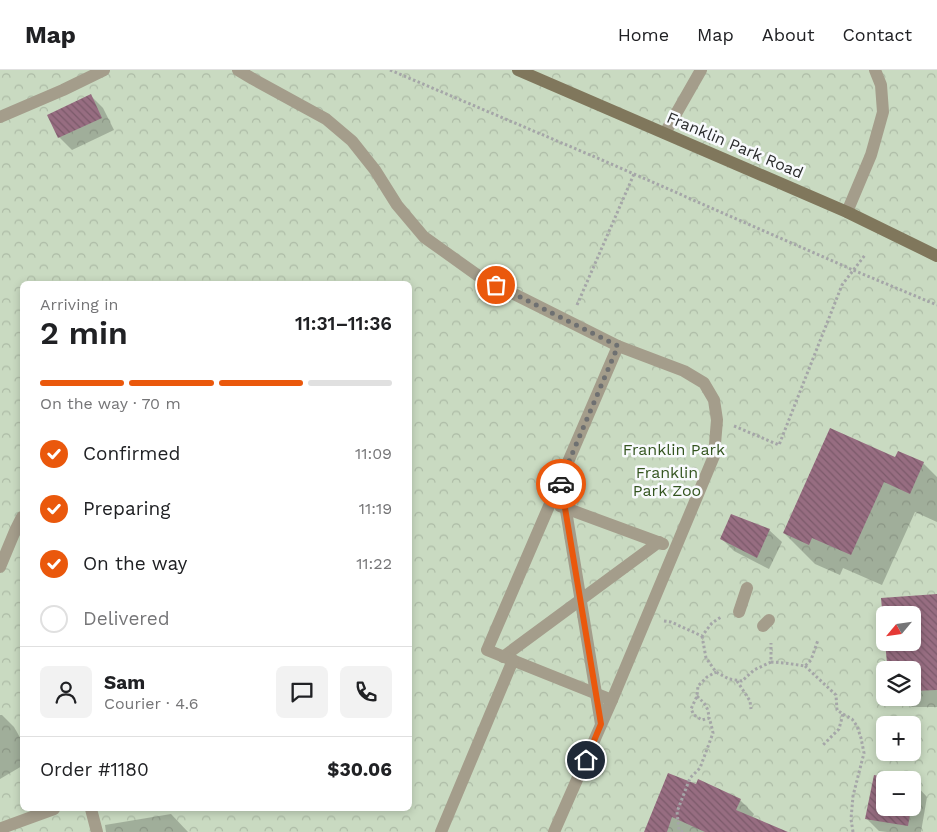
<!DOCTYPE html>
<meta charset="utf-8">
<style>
body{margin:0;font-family:"Work Sans",sans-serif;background:#f2f2f2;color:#202124;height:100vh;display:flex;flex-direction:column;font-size:19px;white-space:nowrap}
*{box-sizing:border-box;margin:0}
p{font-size:16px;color:#757577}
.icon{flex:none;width:28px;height:28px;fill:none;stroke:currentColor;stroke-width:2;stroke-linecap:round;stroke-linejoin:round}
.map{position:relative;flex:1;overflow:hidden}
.panel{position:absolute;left:20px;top:211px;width:392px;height:530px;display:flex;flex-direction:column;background:#fff;border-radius:8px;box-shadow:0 2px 8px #0003}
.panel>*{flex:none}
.needle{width:32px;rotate:241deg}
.fabs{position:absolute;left:876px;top:536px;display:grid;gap:10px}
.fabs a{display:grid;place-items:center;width:45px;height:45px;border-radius:8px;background:#fff;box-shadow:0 2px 8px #0003;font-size:25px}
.pin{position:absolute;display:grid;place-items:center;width:42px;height:42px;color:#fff;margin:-21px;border:2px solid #fff;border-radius:50%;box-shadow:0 1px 5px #0007}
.courier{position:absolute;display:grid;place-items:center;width:50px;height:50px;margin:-25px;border:4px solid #ea580c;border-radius:50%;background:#fff;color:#222;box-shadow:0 1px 6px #0007}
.overview em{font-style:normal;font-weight:600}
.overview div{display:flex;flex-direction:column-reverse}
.overview{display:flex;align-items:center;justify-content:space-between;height:85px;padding:0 20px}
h1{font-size:32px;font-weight:600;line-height:38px}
.bar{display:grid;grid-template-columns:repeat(4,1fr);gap:8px 5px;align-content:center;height:60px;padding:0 20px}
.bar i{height:6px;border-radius:4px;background:#e0e0e0}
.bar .active{background:#ea580c}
.bar p{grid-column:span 4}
.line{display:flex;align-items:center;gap:12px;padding:0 20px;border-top:1px solid #e0e0e0}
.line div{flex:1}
.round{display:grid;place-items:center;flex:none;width:52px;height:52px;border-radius:8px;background:#f2f2f2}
ol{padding:0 20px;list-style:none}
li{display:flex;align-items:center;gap:15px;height:55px}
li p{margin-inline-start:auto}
li .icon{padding:5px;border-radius:50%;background:#ea580c;color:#fff;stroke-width:4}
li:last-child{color:#757577}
li i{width:28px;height:28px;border:2px solid #e0e0e0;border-radius:50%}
header{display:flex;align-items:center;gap:30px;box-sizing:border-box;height:70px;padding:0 25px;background:#fff;border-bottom:1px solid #e0e0e0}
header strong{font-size:24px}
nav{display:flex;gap:28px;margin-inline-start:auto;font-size:18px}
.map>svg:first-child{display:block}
</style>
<header>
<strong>Map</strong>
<nav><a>Home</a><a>Map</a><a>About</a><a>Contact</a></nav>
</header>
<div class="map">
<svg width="937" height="762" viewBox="0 0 937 762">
<defs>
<pattern id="park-crowns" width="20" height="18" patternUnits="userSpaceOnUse" patternTransform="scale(1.25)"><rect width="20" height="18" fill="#c9dac1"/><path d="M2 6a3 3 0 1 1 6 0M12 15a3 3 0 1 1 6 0" fill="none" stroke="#adbba6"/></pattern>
<pattern id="building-back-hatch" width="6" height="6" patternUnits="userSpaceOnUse" patternTransform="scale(1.25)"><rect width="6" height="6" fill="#976d81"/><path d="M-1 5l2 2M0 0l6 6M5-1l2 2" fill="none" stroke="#7b5a6a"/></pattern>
</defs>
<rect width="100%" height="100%" fill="#ebedef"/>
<path fill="url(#park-crowns)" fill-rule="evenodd" d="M0,0H937V762H0ZM22,214H410V739H22ZM885,545H912V572H885ZM885,600H912V628H885ZM885,655H912V682H885ZM885,710H912V738H885Z"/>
<g fill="#0003">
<polygon points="91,26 103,38 114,60 72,80 59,67 49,45"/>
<polygon points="896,389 923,393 937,407 937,452 915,442 882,515 843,498 840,505 815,494 784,463"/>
<polygon points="769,460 782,472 769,499 734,481 722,469"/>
<polygon points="937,525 937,637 912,637 902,628 912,628 912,600 896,600 888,592 912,572 912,545 885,545 885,559 882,529"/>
<polygon points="0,645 2,645 14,657 22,671 22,696 0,709"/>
<polygon points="669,705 740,730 754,744 752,748 774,762 646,762"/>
<polygon points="875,707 893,710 885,710 885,738 912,738 912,714 915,714 927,727 921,762 887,762 879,761 866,748"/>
<polygon points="171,744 188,762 106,762 105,755"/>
</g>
<g fill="url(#building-back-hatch)" fill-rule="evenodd">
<polygon points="91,24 102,48 58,68 47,45"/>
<polygon points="830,358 895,387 898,381 924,392 910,424 884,412 851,485 812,468 809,475 783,463"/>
<polygon points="731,444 770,459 757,488 720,469"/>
<path d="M937,524V620L912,621V600H894L895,592L887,593L881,528ZM885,545H912V572H885Z"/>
<polygon points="668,703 696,714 698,709 741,729 736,740 788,762 705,762 672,747 667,762 644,762"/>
<polygon points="874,705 899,710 885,710 885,738 911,738 908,756 865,749"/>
</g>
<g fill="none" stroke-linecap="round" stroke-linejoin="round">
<g stroke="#a5a6a8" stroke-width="3" stroke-dasharray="2.5 2.5" stroke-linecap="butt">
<polyline points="390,0 602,90 853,200 937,235"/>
<polyline points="577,235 634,104"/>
<polyline points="734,356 779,375 842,215 865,185"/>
<polyline points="664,551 671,552 702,566 712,553 721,547"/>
<polyline points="702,566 706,588 716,602 729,609 742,611 754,600 771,592 771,573"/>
<polyline points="771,592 785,593 805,596 811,590 818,570"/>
<polyline points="805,596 836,625 837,640 843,644 839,659 823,675"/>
<polyline points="737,611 750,631 751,639"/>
<path d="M697,626C705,634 708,636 709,648L702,650L694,645L691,639L697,626L698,616L707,607L716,602"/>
<polyline points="843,644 852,649 857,656 861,668 864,683 853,726 851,749 853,762"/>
<polyline points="683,762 679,760 677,742 690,708 700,698 713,663 711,654 709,648"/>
</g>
<g stroke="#a49d8b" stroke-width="12">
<polyline points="238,0 253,9 326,49 352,71 375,100 397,135 424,167 480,207 618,276 684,301 704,313 714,330 717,350 714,386 612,630 554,762"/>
<polyline points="0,47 63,20 104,0"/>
<polyline points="561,410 601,654"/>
<polyline points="560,436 663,474"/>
<polyline points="0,497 15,461 22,447"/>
<polyline points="503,587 659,472"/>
<polyline points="612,630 487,580 618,276"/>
<polyline points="0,761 2,758 54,739"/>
<polyline points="441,762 513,590"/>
</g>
<g stroke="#a49d8b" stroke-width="12">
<polyline points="739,542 747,518"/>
<polyline points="763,556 769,550"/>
<polyline points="91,739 97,762"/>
</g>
<g stroke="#a49d8b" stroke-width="12">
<polyline points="665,63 701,0"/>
<polyline points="847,142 871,85 883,42 881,15 875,0"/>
</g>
<polyline stroke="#80775c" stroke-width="12" points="518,0 847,142 937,186"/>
</g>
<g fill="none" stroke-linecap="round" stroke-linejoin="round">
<polyline stroke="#6e7071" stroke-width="5" stroke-dasharray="0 9" points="496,215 618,276 561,410 561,414"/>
<polyline stroke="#ea580c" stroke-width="6" points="561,414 601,654 586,690"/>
</g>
<g text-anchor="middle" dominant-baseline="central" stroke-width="5" stroke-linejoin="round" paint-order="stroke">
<g font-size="16" fill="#2b2c2d" stroke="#f8fafd">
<text transform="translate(735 75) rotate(23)">Franklin Park Road</text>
</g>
<g font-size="16" fill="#345520" stroke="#f8fafd">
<text x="674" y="379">Franklin Park</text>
<text x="667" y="402">Franklin<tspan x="667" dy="18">Park Zoo</tspan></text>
</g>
</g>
</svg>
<div class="fabs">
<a><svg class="needle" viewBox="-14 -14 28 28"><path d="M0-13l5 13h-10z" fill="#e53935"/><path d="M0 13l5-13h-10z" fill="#757577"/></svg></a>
<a><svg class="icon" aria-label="layers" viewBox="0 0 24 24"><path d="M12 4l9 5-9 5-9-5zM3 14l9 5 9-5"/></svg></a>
<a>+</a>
<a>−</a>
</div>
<div class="pin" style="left:496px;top:215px;background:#ea580c"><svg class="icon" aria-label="bag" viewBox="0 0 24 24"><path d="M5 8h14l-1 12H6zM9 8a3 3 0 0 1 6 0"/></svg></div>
<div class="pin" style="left:586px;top:690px;background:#1f2937"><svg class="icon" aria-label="home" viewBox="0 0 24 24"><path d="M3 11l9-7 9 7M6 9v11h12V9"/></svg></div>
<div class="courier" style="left:561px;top:414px"><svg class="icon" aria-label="car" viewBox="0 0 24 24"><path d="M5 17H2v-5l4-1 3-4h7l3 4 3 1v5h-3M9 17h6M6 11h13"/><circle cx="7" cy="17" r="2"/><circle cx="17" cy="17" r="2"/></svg></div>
<section class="panel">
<div class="overview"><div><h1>2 min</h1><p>Arriving in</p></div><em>11:31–11:36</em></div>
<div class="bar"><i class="active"></i><i class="active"></i><i class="active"></i><i></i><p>On the way · 70 m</p></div>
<ol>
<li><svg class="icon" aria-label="check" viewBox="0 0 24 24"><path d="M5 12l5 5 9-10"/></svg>Confirmed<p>11:09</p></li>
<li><svg class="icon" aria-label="check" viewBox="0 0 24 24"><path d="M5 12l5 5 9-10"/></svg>Preparing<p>11:19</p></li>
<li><svg class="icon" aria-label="check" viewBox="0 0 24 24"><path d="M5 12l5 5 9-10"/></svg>On the way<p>11:22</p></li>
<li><i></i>Delivered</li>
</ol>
<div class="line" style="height:90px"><a class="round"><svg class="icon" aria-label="person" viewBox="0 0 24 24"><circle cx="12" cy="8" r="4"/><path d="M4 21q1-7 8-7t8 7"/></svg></a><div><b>Sam</b><p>Courier · 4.6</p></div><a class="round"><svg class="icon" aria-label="chat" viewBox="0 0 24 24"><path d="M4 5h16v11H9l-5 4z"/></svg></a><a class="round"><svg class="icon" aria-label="phone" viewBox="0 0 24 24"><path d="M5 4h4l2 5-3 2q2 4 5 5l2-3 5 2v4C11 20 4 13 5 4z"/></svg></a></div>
<div class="line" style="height:65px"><div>Order #1180</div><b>$30.06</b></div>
</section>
</div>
